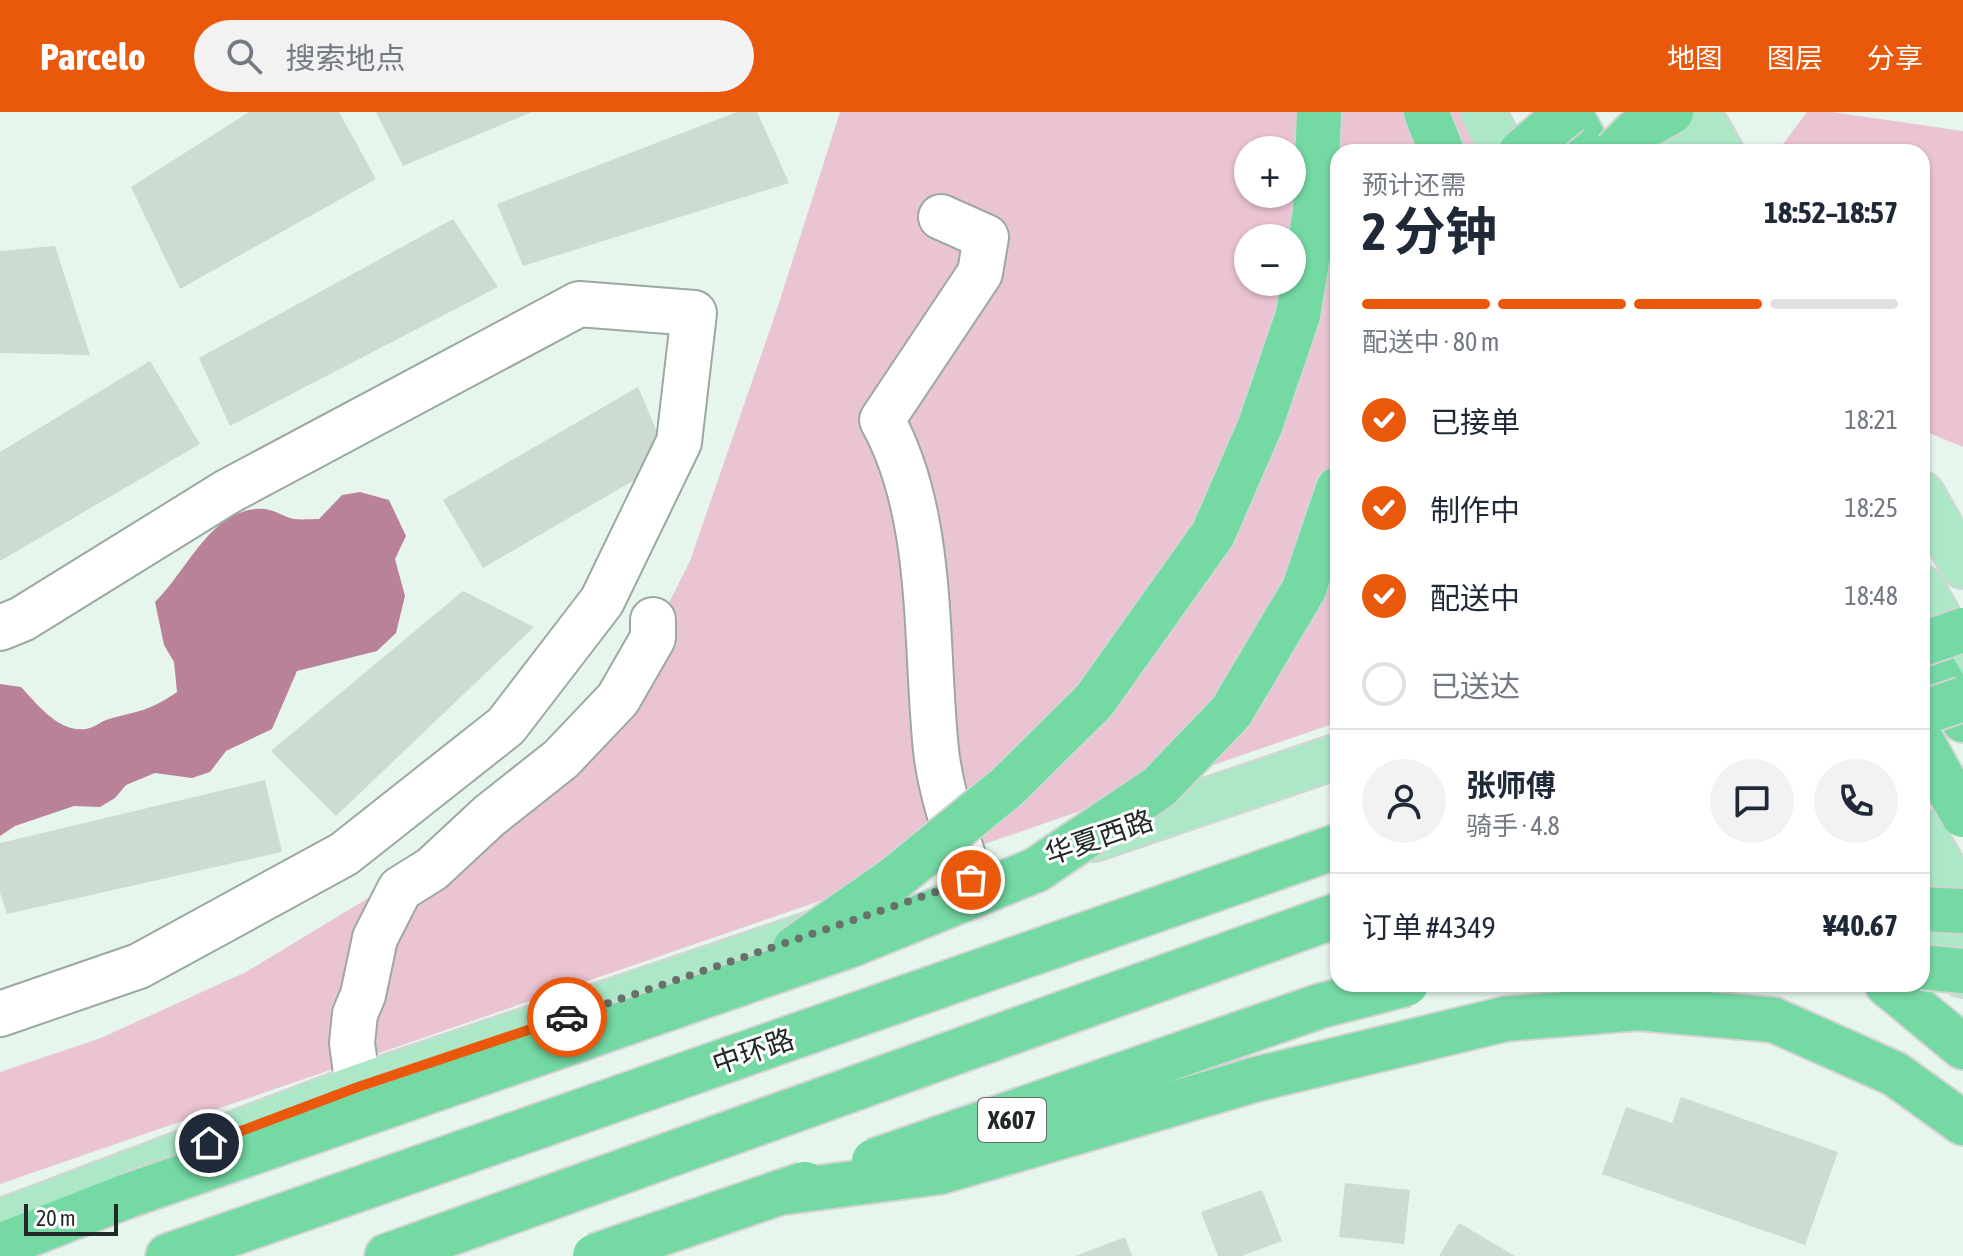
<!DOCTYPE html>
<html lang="zh">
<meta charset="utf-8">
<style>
body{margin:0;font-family:"Asap Condensed","Noto Sans SC",sans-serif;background:#f2f2f3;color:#1f2937;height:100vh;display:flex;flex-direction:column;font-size:30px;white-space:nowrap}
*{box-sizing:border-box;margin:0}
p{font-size:26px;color:#747a83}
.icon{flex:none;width:44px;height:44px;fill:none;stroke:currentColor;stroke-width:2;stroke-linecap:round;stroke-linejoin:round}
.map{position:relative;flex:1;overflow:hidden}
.sheet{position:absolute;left:1330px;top:32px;width:600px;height:848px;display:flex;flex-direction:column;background:#fff;border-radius:24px;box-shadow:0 2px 6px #0004}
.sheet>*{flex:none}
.controls{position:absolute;left:1234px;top:24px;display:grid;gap:16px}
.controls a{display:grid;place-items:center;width:72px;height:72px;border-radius:50%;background:#fff;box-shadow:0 2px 6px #0004;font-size:40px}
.scale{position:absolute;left:24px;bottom:20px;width:94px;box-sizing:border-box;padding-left:8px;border:4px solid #222825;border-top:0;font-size:22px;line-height:28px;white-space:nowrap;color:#222825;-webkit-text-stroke:6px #fff;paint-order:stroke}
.pin{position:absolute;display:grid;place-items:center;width:68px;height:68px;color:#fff;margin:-34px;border:4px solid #fff;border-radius:50%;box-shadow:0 2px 8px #0007}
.courier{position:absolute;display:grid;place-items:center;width:80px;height:80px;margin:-40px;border:6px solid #ea580c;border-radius:50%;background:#fff;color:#222;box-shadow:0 2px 10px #0007}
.head em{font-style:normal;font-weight:700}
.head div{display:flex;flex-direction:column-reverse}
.head{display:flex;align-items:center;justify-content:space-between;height:136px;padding:0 32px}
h1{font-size:52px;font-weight:700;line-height:60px}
.bar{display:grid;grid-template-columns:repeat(4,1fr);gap:12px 8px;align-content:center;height:96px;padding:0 32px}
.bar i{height:10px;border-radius:6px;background:#e0e1e3}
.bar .selected{background:#ea580c}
.bar p{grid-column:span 4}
.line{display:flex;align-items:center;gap:20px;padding:0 32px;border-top:2px solid #e0e1e3}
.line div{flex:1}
.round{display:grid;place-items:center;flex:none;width:84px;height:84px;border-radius:42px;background:#f2f2f3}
ol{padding:0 32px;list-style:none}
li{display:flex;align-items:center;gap:24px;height:88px}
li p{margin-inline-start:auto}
li .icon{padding:8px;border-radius:50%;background:#ea580c;color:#fff;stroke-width:4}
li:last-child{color:#747a83}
li i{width:44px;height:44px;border:4px solid #e0e1e3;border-radius:50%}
header{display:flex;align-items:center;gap:48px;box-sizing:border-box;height:112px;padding:0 40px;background:#ea580c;color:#fff}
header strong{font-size:38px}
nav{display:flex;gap:44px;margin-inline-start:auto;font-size:28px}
.search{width:560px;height:72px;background:#f2f2f3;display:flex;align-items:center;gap:20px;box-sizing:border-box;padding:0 28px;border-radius:44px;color:#747a83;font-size:30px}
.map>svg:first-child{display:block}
</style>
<header>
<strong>Parcelo</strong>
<div class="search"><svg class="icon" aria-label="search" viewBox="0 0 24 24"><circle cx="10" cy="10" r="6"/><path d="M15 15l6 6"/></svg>搜索地点</div>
<nav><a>地图</a><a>图层</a><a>分享</a></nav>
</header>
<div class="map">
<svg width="1963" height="1144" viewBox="0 0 1963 1144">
<rect width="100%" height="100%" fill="#e7f6ed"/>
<g fill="#ebc4d3" fill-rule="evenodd">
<path d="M840,0H1461L1484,40H1338V610L0,1072V960L101,926L246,860L472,723L635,558L690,449L777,197ZM1248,38H1292V82H1248ZM1248,126H1292V170H1248Z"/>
<polygon points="1807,0 1832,0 1963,19 1963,335 1922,318 1922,40 1777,40"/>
</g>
<path fill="#ba8298" d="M360,380L389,388L406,424L395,447L405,484L396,521L377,539L297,559L272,617L226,639L210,660L192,666L155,661L126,673L115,686L100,695L74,694L15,714L0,724V572L21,575C37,592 59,621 86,617C94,616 101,609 109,607C138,599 150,599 177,580L174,550L164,533L155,490C187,460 212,393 265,397C275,398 284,405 294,407C302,408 311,407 319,407L342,383Z"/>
<g fill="#cddbd2">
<polygon points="249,0 339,0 376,67 180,177 131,75"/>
<polygon points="376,0 532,0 403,54"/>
<polygon points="737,0 757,0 789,71 523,154 497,92"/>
<polygon points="453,107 498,175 230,314 199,246"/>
<polygon points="55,134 90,243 0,241 0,139"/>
<polygon points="150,249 200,332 0,449 0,340"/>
<polygon points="638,275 669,348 483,456 443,388"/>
<polygon points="463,479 534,515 336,704 271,639"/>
<polygon points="265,668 282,740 7,802 0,781 0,731"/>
<polygon points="1681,985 1838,1040 1805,1133 1602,1062 1626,995 1672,1011"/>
<polygon points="1345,1071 1410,1078 1404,1132 1339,1125"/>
<polygon points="1262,1078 1282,1129 1242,1144 1218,1144 1201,1100"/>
<polygon points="1459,1111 1515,1144 1439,1144"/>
<polygon points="1125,1125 1132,1144 1075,1144"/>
</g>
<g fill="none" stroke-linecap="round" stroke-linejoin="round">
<g stroke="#9ba9a0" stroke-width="48">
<g id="minor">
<path d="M941,105L986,125L980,161L882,308C935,403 925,532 936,638C941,683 957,725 971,768"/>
<polyline points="0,516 22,507 227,380 579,192 694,201 679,330 602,489 506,614 344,742 139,854 0,902"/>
<polyline points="358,975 352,931 355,902 363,883 375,826 400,777 432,757 489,704 561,647 618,587 653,526 653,508"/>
</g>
</g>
<g stroke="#d3d4d3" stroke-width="48">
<g id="major">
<polyline points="1483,0 1504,40"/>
<polyline points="1648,0 1671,40"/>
<polyline points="1698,0 1721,40"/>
<polyline points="1922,382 1963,454"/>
<polyline points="1922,476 1963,548"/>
<polyline points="1922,719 1963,790"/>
<polyline points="1094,727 1338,644"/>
<polyline points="1922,796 1963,863"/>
<polyline points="0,1110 358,975 832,815"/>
</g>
</g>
<g stroke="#d3d4d3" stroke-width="48">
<g id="highway">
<polyline points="1426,0 1442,40"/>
<polyline points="1569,0 1591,40"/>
<polyline points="1213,422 1260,314 1298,203 1315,100 1319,0"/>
<polyline points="1304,477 1338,377"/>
<polyline points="1922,535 1963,608"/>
<polyline points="1887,872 1963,935"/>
<polyline points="1638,896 1774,908 1895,962 1963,1011"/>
<polyline points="0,1134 127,1084"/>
<polyline points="168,1144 1338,734"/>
<polyline points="387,1144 1338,803"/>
</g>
</g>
<use href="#minor" stroke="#fff" stroke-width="44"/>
<use href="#major" stroke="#ace8c8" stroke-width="44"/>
<use href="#highway" stroke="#74d9a3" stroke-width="44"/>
<g stroke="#d3d4d3" stroke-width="48" stroke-linecap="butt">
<g id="highway-bridge">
<polyline points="1521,40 1569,0"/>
<polyline points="1615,40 1635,20 1671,0"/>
<polyline points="1922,532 1963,518"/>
<polyline points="1922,601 1963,587"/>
<polyline points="1922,630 1963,703"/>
<polyline points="1922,797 1963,799"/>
<polyline points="795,836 894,767 1007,675 1094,589 1213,422"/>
<polyline points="1922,855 1963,859"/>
<polyline points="874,1049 1320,894 1406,872"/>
<polyline points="778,1081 940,1060 1257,967 1505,907 1638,896"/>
<polyline points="127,1084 848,834 1036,758 1159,675 1231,600 1304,477"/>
<polyline points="595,1144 805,1072"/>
</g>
</g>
<use href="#highway-bridge" stroke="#74d9a3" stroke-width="44"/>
</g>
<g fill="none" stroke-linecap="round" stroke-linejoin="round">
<polyline stroke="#67706b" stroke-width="8" stroke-dasharray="0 14.4" points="567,905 971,768"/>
<polyline stroke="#ea580c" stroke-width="10" points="209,1031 358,975 567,905"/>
</g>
<g text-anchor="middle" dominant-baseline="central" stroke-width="6" stroke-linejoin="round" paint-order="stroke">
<rect fill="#fff" stroke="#646866" stroke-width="2" x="978" y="986" width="68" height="44" rx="6"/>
<g font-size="26" font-weight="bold" fill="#222825">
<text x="1012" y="1008">X607</text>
</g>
<g font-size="28" fill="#222825" stroke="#fff">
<text transform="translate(1099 725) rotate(-19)">华夏西路</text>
<text transform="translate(753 939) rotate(-19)">中环路</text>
</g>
</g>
</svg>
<div class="controls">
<a>+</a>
<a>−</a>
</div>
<div class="scale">20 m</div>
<div class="pin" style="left:971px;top:768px;background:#ea580c"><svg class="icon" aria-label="bag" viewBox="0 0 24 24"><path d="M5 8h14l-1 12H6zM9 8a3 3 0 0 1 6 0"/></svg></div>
<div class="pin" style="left:209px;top:1031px;background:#1f2937"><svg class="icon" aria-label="home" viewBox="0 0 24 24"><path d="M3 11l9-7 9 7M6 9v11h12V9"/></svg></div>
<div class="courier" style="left:567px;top:905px"><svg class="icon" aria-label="car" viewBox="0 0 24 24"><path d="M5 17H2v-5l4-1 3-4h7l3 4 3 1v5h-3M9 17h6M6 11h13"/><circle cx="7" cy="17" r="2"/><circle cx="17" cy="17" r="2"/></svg></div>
<section class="sheet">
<div class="head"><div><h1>2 分钟</h1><p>预计还需</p></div><em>18:52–18:57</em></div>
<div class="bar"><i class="selected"></i><i class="selected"></i><i class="selected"></i><i></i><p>配送中 · 80 m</p></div>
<ol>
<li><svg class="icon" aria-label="check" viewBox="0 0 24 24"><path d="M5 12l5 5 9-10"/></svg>已接单<p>18:21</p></li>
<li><svg class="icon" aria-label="check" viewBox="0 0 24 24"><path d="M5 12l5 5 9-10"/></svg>制作中<p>18:25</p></li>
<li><svg class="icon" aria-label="check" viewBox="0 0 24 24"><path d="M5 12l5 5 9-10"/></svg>配送中<p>18:48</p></li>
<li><i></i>已送达</li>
</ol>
<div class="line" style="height:144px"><a class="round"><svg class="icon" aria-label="person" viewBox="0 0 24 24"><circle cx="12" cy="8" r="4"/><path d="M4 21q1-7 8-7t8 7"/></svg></a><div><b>张师傅</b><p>骑手 · 4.8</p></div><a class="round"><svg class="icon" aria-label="chat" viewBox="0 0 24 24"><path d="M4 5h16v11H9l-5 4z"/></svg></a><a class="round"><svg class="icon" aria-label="phone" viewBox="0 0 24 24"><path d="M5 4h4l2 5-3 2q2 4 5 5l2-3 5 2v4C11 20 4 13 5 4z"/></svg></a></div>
<div class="line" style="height:104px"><div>订单 #4349</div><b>¥40.67</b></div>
</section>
</div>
